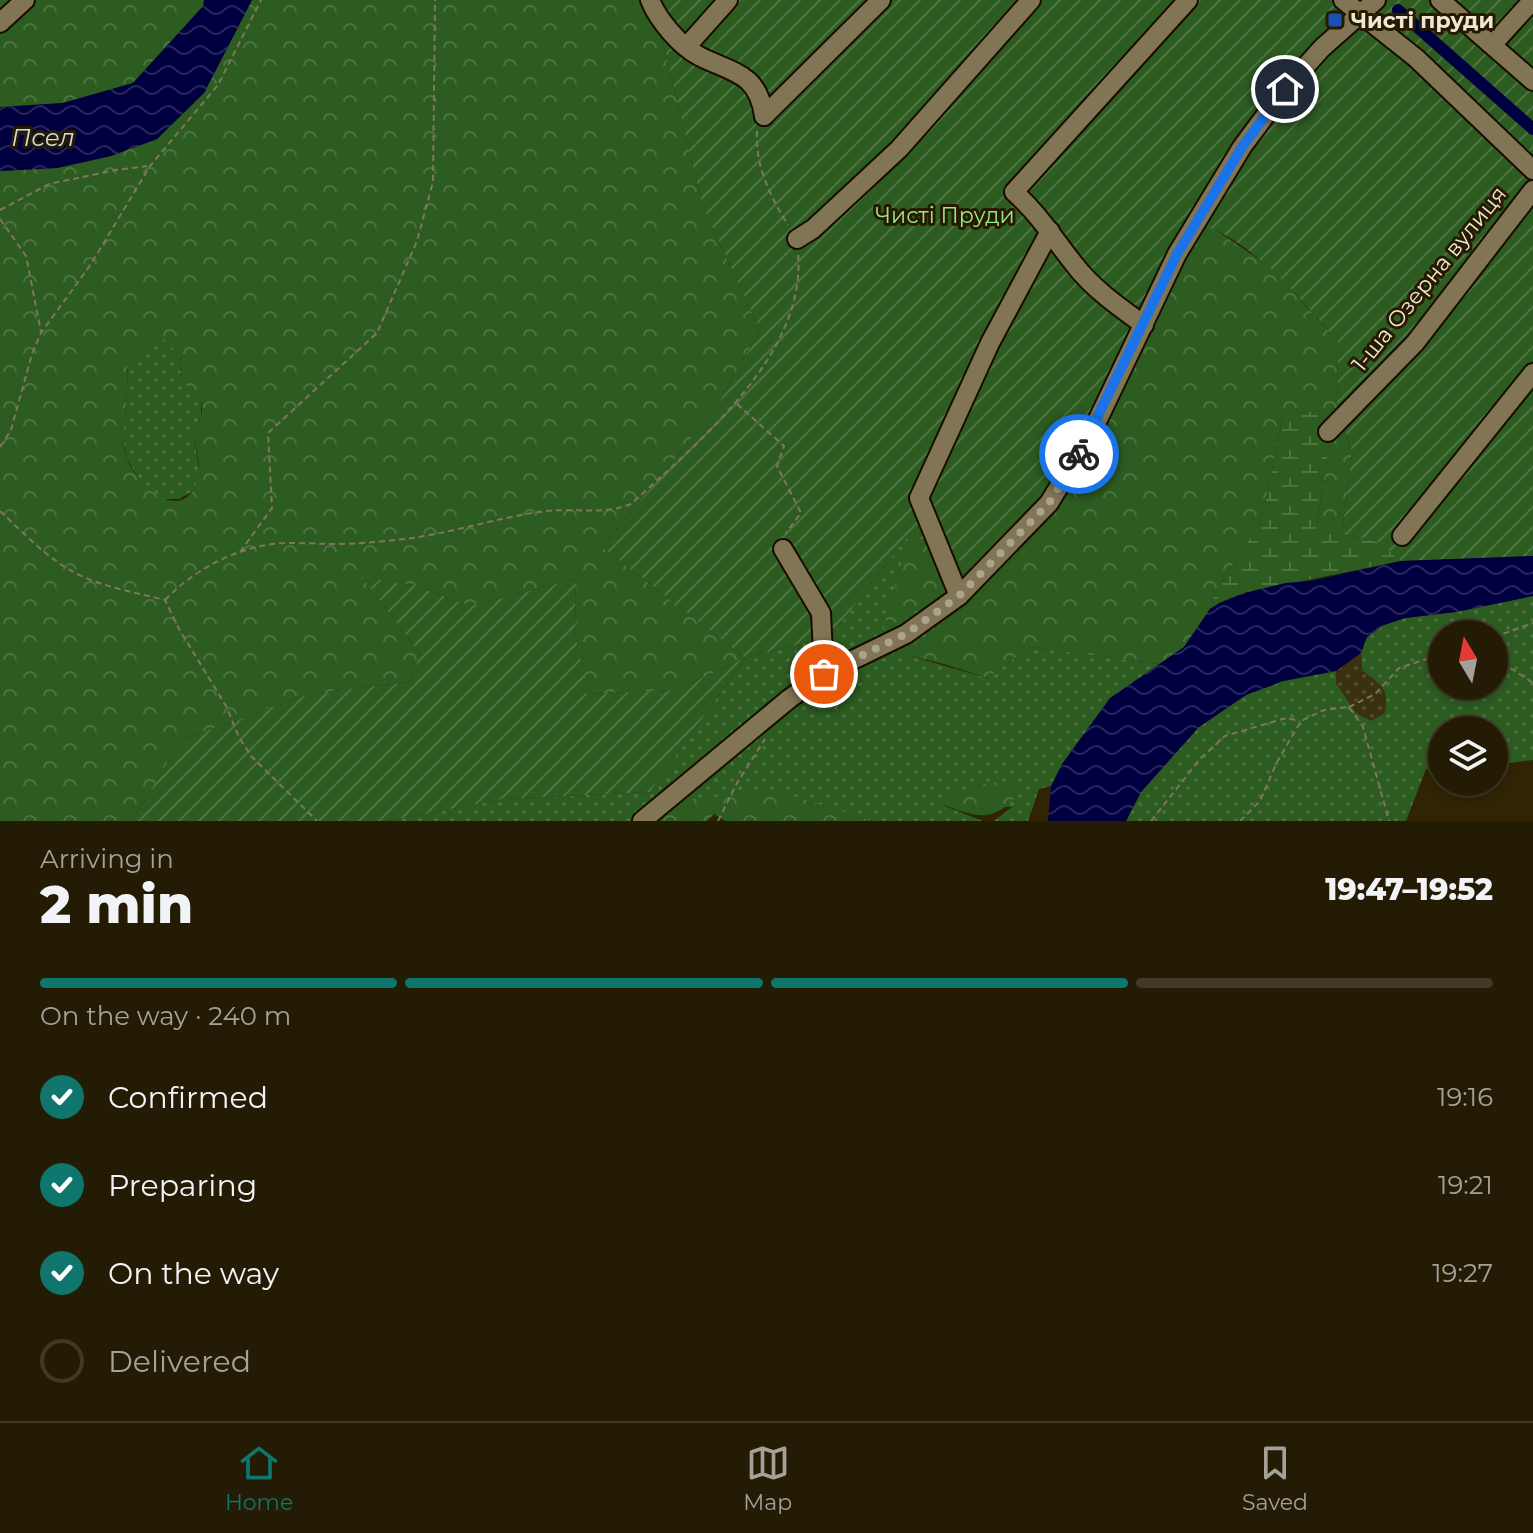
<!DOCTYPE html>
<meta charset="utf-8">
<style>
body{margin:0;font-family:Montserrat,sans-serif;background:#2c240e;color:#f1f3f6;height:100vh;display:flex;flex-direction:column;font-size:30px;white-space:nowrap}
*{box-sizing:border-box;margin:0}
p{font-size:26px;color:#a3a19a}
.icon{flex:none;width:44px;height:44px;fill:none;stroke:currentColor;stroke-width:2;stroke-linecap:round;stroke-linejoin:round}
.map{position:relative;height:821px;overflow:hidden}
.side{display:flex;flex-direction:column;background:#241b04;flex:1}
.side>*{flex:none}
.needle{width:52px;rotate:350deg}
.buttons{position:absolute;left:1428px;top:620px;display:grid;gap:16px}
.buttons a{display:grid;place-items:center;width:80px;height:80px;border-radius:50%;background:#241b04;box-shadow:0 4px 12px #0003,0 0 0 2px #413926;font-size:40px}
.pin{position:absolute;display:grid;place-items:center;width:68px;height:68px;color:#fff;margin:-34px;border:4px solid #fff;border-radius:50%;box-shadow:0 2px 8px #0007}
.courier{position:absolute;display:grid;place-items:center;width:80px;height:80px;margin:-40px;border:6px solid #1a73e8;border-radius:50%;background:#fff;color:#222;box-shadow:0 2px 10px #0007}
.summary em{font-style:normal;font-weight:800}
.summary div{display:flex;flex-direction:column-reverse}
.summary{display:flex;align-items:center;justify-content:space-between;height:136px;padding:0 40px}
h1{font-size:52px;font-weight:800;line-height:60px}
.bar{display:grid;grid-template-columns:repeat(4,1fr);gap:12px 8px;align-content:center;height:96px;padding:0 40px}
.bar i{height:10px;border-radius:6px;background:#413926}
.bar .current{background:#0f766e}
.bar p{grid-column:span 4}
ol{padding:0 40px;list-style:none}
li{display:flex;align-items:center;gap:24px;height:88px}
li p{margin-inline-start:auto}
li .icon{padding:8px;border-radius:50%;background:#0f766e;color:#fff;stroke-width:4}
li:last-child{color:#a3a19a}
li i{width:44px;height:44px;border:4px solid #413926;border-radius:50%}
.menu{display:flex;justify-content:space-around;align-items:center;height:112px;border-top:2px solid #413926;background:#241b04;font-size:22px;color:#a3a19a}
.menu a{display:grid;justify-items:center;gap:4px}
.menu .current{color:#0f766e}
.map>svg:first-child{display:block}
</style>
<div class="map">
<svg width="1533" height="821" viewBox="0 0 1533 821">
<defs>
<pattern id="grass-dots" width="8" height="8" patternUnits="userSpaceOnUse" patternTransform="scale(2)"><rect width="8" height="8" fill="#2d5c21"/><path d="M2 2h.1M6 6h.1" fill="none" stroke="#4c7340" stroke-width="1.8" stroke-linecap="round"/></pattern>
<pattern id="forest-crowns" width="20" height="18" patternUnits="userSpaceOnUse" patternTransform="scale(2)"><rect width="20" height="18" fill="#2d5c21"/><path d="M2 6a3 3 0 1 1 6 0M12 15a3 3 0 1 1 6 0" fill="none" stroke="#4c7340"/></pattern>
<pattern id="wetland-marsh" width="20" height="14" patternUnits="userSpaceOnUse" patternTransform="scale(2)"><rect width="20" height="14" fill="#2d5c21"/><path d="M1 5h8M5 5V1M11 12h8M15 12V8" fill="none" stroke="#4c7340"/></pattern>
<pattern id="sand-dots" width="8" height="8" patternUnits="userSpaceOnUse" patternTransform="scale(2)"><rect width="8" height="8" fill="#393110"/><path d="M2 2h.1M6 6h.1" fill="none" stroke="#564f32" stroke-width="1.8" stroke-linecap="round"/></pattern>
<pattern id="garden-furrows" width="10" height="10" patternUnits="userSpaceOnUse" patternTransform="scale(2)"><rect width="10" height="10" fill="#2d5c21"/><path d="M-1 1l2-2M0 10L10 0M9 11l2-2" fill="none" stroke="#4c7340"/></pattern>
<pattern id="water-waves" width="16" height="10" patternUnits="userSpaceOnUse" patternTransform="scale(2)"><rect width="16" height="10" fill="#000041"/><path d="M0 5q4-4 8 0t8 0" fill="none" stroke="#26255c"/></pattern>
</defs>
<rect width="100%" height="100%" fill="#302405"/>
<g fill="url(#grass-dots)" fill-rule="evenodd">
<path d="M1184,221L1205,223L1059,509L978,597L903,654L987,678L1030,647L1160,664C1117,691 1074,740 1051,786L1039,789L1028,821H994L1012,807L942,805L983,821H872L782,793L654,821H389L504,799L650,792L745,658L831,636L910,533L884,629L1082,434L1124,340Z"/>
<polygon points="163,338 179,354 181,375 201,397 201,416 196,426 195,444 200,476 193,491 179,499 160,499 141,483 126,457 122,432 126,415 128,361 143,347"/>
<path d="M1533,596V760L1494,765V730H1442V768L1426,769L1406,821H1126L1141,792L1199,727L1246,695L1283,681L1336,671V683L1357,714L1362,670L1361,653L1367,637L1384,625L1405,618L1456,612ZM1442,634H1494V686H1442Z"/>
</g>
<g fill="url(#forest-crowns)" fill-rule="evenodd">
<polygon points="0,0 204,0 204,6 133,83 63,103 0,107"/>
<path d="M252,0H653L702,205L760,330L714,411L602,547L745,658L676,690L586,694L576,638L575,579L471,606L413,585L363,578L420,654L409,682L309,694L181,740L132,821H0V171L57,168L111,156L157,139L204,93ZM163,339L179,354C181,376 181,385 201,397C201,403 203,411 201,416C200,420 197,423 196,427C191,448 206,467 195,487C176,524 131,479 125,453C121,437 125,426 126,410C127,394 127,377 128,361L143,347Z"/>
<polygon points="1205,223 1272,268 1338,342 1337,408 1283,415 1262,519 1216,591 1210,609 1184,647 1160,664 1030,647 987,678 944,664 902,654 978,597 1059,509"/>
<polygon points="1343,427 1352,452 1342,534 1316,533 1329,445"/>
<polygon points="910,533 976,570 946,593 883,630"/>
<path d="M991,782L1025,787C995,821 986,821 941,804L955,792Z"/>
<polygon points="782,792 872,821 725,821 714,814 707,821 654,821 696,798"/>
</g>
<polygon fill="url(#wetland-marsh)" points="1337,408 1343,427 1329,445 1316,532 1342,534 1379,542 1401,561 1244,593 1210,609 1216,591 1262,519 1283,415"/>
<path fill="url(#sand-dots)" d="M1361,653L1362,670C1380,685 1390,687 1385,713L1371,721L1357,714L1336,683V671Z"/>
<path fill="url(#garden-furrows)" d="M653,0H1533V556L1401,561L1379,542L1342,534L1352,452L1337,408L1338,342C1300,299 1244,228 1184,221L1124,340L1082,434L1039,500L976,570L910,533L831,636L745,658L650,792L504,799L389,821H132L181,740L309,694L409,682L420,654L362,577L413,585L471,606L575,579L576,638L587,694L676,690L745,658L602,547L714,411L760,330L702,205Z"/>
<g fill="url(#water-waves)">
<polygon points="204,0 252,0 204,93 157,139 111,156 57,168 0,171 0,107 63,103 133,83 203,6"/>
<polygon points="1533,556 1533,596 1456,612 1405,618 1384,625 1367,637 1361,653 1336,671 1283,681 1246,695 1199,727 1141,792 1126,821 1048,821 1051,786 1062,764 1110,698 1184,647 1210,609 1219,603 1244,593 1286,583 1310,581 1401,561"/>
</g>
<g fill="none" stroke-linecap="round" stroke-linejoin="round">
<polyline stroke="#000041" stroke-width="12" points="1398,10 1533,129"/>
<g stroke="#160d00" stroke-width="22">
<g id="minor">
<path d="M650,0C658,20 680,46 699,56C732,73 758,72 764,116"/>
<polyline points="1343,0 1416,58 1533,170"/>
<polyline points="1440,0 1533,81"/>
<polyline points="0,23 25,0"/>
<polyline points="1493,44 1533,0"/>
<polyline points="687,46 728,0"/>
<polyline points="764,116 881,0"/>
<polyline points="797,239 813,229 899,149 1031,0"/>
<path d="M1144,325C1119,307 1092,288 1074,264C1054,239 1038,213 1014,192L1188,0"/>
<polyline points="1328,432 1415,343 1533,190"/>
<polyline points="1402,536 1533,373"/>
<polyline points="783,549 821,613 824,674"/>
<polyline points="959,596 919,498 990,343 1050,231"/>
<polyline points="642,821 789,699 824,674 906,634 959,596 1049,503 1090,436 1177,254 1242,147 1285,89 1322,48 1376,0"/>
</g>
</g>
<g stroke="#80765d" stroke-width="2" stroke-dasharray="6 4" stroke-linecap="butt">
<path d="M757,131C755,166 770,196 788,225"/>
<polyline points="0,210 49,184 116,170 147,166"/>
<polyline points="0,219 26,256 41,332"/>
<polyline points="737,404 784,446 777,466 801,513 786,533"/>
<polyline points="0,447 11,430 32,354 41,333 91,264 150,166 218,85 261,0"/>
<path d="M0,511C28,537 55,567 91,580C114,589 142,594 165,600L179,629L226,706L239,737L251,756L317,821"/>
<polyline points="240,552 272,508 268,433 377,333 417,241 433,182 435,0"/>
<path d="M165,600C192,572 228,552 266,545C287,541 312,544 334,544C360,544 387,541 413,538C458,531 501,517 546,511C574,508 605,515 631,504C698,443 807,354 798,253"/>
<polyline points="1494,637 1533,623"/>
<polyline points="1494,657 1533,683"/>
<polyline points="1349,707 1375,694 1399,668 1442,654"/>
<polyline points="718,821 737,783 765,739"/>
<polyline points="1151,821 1200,759 1225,736 1286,718 1300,721"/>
<polyline points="1240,821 1260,801 1277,762 1301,721 1324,710 1349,707 1363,727 1389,821"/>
</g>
<use href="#minor" stroke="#827555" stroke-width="18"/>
</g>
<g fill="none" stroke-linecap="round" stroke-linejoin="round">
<polyline stroke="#aca38d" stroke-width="8" stroke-dasharray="0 14.4" points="824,674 906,634 959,596 1049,503 1079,454"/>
<polyline stroke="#1a73e8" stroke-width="10" points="1079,454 1177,254 1242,147 1285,89"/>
</g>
<rect fill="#1a4fb4" stroke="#261b00" stroke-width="3" x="1327" y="12" width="16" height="16" rx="4"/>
<g text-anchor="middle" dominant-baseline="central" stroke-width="6" stroke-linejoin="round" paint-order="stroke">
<g font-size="22" font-weight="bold" fill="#efe8d6" stroke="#261b00" text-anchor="start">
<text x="1351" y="20">Чисті пруди</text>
</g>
<g font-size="22" fill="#97e683" stroke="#261b00">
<text x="945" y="215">Чисті Пруди</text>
</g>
<g font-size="22" fill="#efe8d6" stroke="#261b00">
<text transform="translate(1429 279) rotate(-51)">1-ша Озерна вулиця</text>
</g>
<g font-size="24" font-style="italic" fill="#cedaee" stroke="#261b00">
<text x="43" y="137">Псел</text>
</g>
</g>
</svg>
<div class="buttons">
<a><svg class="needle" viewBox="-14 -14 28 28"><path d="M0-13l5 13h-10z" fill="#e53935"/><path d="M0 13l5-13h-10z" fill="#a3a19a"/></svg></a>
<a><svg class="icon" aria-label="layers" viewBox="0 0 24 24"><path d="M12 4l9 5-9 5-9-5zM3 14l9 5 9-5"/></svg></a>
</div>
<div class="pin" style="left:824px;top:674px;background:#ea580c"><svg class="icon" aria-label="bag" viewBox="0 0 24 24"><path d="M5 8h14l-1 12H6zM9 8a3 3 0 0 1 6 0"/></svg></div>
<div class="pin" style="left:1285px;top:89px;background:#1f2937"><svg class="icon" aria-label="home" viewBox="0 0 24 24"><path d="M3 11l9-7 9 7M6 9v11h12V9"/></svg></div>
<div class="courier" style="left:1079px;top:454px"><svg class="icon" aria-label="bike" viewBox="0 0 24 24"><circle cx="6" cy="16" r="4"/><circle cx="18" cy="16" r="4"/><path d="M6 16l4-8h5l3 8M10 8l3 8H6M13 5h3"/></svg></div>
</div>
<section class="side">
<div class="summary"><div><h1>2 min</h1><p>Arriving in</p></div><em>19:47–19:52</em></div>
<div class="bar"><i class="current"></i><i class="current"></i><i class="current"></i><i></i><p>On the way · 240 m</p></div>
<ol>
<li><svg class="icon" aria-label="check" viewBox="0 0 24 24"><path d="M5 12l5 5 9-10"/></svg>Confirmed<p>19:16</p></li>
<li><svg class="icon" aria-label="check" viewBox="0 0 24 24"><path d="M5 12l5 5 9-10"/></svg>Preparing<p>19:21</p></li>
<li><svg class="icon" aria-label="check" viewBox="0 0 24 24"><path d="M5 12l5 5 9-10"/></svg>On the way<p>19:27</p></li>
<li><i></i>Delivered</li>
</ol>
</section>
<nav class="menu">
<a class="current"><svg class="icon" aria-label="home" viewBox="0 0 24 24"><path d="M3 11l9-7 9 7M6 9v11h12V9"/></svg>Home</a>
<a><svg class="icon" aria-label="map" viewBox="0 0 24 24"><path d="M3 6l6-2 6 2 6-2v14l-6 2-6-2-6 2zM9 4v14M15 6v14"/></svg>Map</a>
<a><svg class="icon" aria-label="saved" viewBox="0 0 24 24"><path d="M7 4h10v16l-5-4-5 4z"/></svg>Saved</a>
</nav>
